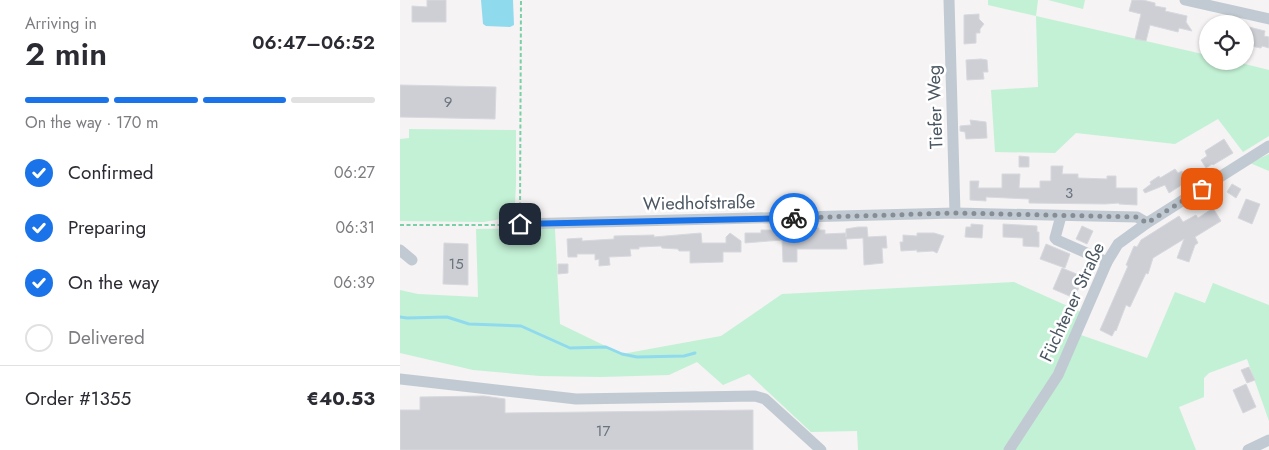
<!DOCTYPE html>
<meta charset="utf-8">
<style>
body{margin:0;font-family:Jost,sans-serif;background:#f2f2f3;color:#2b2b33;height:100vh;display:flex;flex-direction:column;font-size:19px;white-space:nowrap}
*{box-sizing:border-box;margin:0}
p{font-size:16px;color:#7c7c81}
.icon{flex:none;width:28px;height:28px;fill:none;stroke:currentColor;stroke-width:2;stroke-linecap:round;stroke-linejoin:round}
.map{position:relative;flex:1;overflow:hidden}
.drawer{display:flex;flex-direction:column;background:#fff;width:400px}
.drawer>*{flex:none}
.tools{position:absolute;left:799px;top:15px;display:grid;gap:10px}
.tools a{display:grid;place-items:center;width:55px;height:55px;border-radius:50%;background:#fff;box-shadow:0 1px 4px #0004;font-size:25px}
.pin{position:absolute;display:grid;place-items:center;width:42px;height:42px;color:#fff;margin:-21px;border-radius:10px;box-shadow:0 2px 8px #0006}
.courier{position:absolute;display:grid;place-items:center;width:50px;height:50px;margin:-25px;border:4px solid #1a73e8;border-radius:50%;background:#fff;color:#222;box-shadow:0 1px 6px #0007}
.summary em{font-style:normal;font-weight:600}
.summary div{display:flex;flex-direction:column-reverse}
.summary{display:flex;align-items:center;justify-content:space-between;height:85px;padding:0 25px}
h1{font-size:32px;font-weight:600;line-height:38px}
.bar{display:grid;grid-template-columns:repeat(4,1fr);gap:8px 5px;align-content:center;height:60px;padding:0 25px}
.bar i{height:6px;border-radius:4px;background:#e1e1e2}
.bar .selected{background:#1a73e8}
.bar p{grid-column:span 4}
.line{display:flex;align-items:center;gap:12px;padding:0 25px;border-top:1px solid #e1e1e2}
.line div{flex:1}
ol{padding:0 25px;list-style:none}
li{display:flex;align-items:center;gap:15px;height:55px}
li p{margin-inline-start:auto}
li .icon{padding:5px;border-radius:50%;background:#1a73e8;color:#fff;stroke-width:4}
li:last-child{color:#7c7c81}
li i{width:28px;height:28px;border:2px solid #e1e1e2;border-radius:50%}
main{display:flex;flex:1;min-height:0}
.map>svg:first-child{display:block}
</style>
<main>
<section class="drawer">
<div class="summary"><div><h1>2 min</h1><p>Arriving in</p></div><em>06:47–06:52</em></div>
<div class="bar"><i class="selected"></i><i class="selected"></i><i class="selected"></i><i></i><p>On the way · 170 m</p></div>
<ol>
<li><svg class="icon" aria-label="check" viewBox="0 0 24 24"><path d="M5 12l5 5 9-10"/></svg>Confirmed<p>06:27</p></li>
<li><svg class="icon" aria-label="check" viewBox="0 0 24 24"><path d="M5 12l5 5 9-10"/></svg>Preparing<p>06:31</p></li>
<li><svg class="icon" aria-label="check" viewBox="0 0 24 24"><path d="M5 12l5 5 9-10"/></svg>On the way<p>06:39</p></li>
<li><i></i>Delivered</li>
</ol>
<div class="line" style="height:65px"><div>Order #1355</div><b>€40.53</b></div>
</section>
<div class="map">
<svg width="869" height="450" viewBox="0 0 869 450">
<rect width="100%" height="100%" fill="#f5f3f3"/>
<g fill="#c3f1d5">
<polygon points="588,0 638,0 636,16 807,55 808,61 833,61 869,70 869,136 843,152 818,119 775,144 676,133 655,153 595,152 591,90 638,87 636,16 588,5"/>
<polygon points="648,0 685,0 683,9"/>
<polygon points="9,129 116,130 116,185 115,203 109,212 101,219 84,222 0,221 0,139 9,138"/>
<polygon points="869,154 869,171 850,163"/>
<polygon points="141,228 155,228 155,230 160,324 222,354 321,336 382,294 614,282 681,312 647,386 604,450 458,450 457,431 411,432 349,374 323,385 297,362 269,375 201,377 140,376 73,370 0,353 0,290 18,294 78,297 76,229"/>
<polygon points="813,283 869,305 869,421 847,359 809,373 804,378 804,397 779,407 796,450 613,450 681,335 747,358 775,292 805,303"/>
</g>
<polygon fill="#90daee" points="81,0 113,0 114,25 110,27 86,26 83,24"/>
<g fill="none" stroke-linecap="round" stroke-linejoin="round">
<polyline stroke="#90daee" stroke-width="3" points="0,317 7,318 47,317 69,324 121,326 170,348 206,347 222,354 237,357 284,356 295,353"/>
</g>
<g fill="#cdcfd5" stroke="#d7d9de">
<polygon points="27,0 46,0 46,22 12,22 12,6 27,7"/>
<polygon points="732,0 743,0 755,3 755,6 766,8 765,11 787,16 786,22 792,31 779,28 778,32 750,25 746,41 735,39 741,14 729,11"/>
<polygon points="579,14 579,19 584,24 580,29 580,33 576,33 576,43 564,44 564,15"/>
<polygon points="845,26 865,31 864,36 869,37 869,48 862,46 861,48 845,45"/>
<polygon points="581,59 587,60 588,72 583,72 584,79 567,80 566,60"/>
<polygon points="0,85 96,87 95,119 0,117"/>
<polygon points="570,120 586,122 587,138 566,139 565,132 560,131 560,126 571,125"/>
<polygon points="824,139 833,153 813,165 812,164 806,168 801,160 807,156 805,151"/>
<polygon points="619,156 629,157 629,167 619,167"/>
<polygon points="651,166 663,166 662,174 678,174 678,178 707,179 707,176 716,176 716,188 737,188 737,205 719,204 719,203 705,204 629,203 629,199 586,197 586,201 570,200 570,181 579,181 578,188 602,188 602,174 620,174 619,188 640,188 640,181 651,181"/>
<polygon points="775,169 778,173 782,171 788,181 769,193 765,185 745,193 743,190 751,184 750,182 759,176 760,178"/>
<polygon points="832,184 841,189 836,198 827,192"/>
<polygon points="846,199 860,204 852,224 838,218"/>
<polygon points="813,208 821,221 795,237 798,243 795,245 789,262 777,258 784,239 753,258 748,274 746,273 730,307 726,305 716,331 715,330 712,336 700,330 728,266 726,265 734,246 737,247 741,240 779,216 783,222 796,215 798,218"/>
<polygon points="571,224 583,225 582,238 565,237 566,227 571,227"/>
<polygon points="603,224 637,226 637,232 639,232 639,247 623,246 623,238 603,237"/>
<polygon points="682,226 693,231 687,244 676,239"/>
<polygon points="458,227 467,227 468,237 486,236 487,248 482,248 483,263 464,265 463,238 446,239 447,249 397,249 397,262 383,262 382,240 345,243 345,233 361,233 361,230 407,230 407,228 419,228 419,230 425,230 425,234 446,233 446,237 446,229"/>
<polygon points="301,233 302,243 326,243 326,237 330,233 341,241 341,252 323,252 323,262 290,263 290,251 279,251 278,249 262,248 261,246 239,247 239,249 230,249 231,256 209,257 210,265 199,266 199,259 195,260 195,254 177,254 177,257 168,257 167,239 182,238 182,241 214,239 214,236 254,235 254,237"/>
<polygon points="517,233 534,233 544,236 537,253 533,251 517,252 517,250 501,251 500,242 503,242 503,235 517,236"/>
<polygon points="44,243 68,244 68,285 43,284"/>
<polygon points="646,244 670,254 665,268 640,259"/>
<polygon points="158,264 168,264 168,273 158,274"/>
<polygon points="662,268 684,277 674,298 653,289"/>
<polygon points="849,367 855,380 847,383 841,370"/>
<polygon points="846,384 856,407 843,413 833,390"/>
<polygon points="84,396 105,399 105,413 353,410 353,450 0,450 0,410 20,410 20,397"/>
</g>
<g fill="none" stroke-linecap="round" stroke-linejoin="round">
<g stroke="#7ad0a6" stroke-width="2" stroke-dasharray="4 2.5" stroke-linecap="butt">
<polyline points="120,213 121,0"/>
<polyline points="0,225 109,225"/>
</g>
<g stroke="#c1cad2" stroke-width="11">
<polyline points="549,0 555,213"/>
<polyline points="785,0 869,19"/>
<polyline points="661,216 655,238 657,240 707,262"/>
<polyline points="120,224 555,213 737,217 747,223"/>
<polyline points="0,250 12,260"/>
<polyline points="0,379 176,399 355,396 365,399 421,450"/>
<polyline points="609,450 658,375 707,262 718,244 747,223 869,146"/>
<polyline points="848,450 869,440"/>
</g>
</g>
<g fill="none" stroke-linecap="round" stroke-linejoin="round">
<polyline stroke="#868d94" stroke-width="5" stroke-dasharray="0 9" points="394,218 555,213 737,217 747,223 802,189"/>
<polyline stroke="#1a73e8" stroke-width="6" points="120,224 394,218"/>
</g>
<g text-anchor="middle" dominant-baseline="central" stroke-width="5" stroke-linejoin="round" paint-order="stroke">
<g font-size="15" fill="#6b747e">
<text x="48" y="102">9</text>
<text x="669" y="193">3</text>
<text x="56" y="264">15</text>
<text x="203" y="431">17</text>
</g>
<g font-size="18" fill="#4a5661" stroke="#fff">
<text transform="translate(535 107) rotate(-92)">Tiefer Weg</text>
<text transform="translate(299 203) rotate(-1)">Wiedhofstraße</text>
<text transform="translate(672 302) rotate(-65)">Füchtener Straße</text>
</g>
</g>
</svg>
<div class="tools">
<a><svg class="icon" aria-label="locate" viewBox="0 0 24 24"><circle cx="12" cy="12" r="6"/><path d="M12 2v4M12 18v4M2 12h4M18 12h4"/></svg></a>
</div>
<div class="pin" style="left:802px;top:189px;background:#ea580c"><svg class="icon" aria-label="bag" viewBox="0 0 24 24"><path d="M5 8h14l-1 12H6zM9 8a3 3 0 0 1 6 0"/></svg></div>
<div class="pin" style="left:120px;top:224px;background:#1f2937"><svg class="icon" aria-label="home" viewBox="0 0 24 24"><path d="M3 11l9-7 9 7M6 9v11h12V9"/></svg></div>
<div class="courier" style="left:394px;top:218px"><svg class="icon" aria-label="bike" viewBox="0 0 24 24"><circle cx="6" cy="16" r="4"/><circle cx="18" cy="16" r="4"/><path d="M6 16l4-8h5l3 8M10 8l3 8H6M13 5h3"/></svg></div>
</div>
</main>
